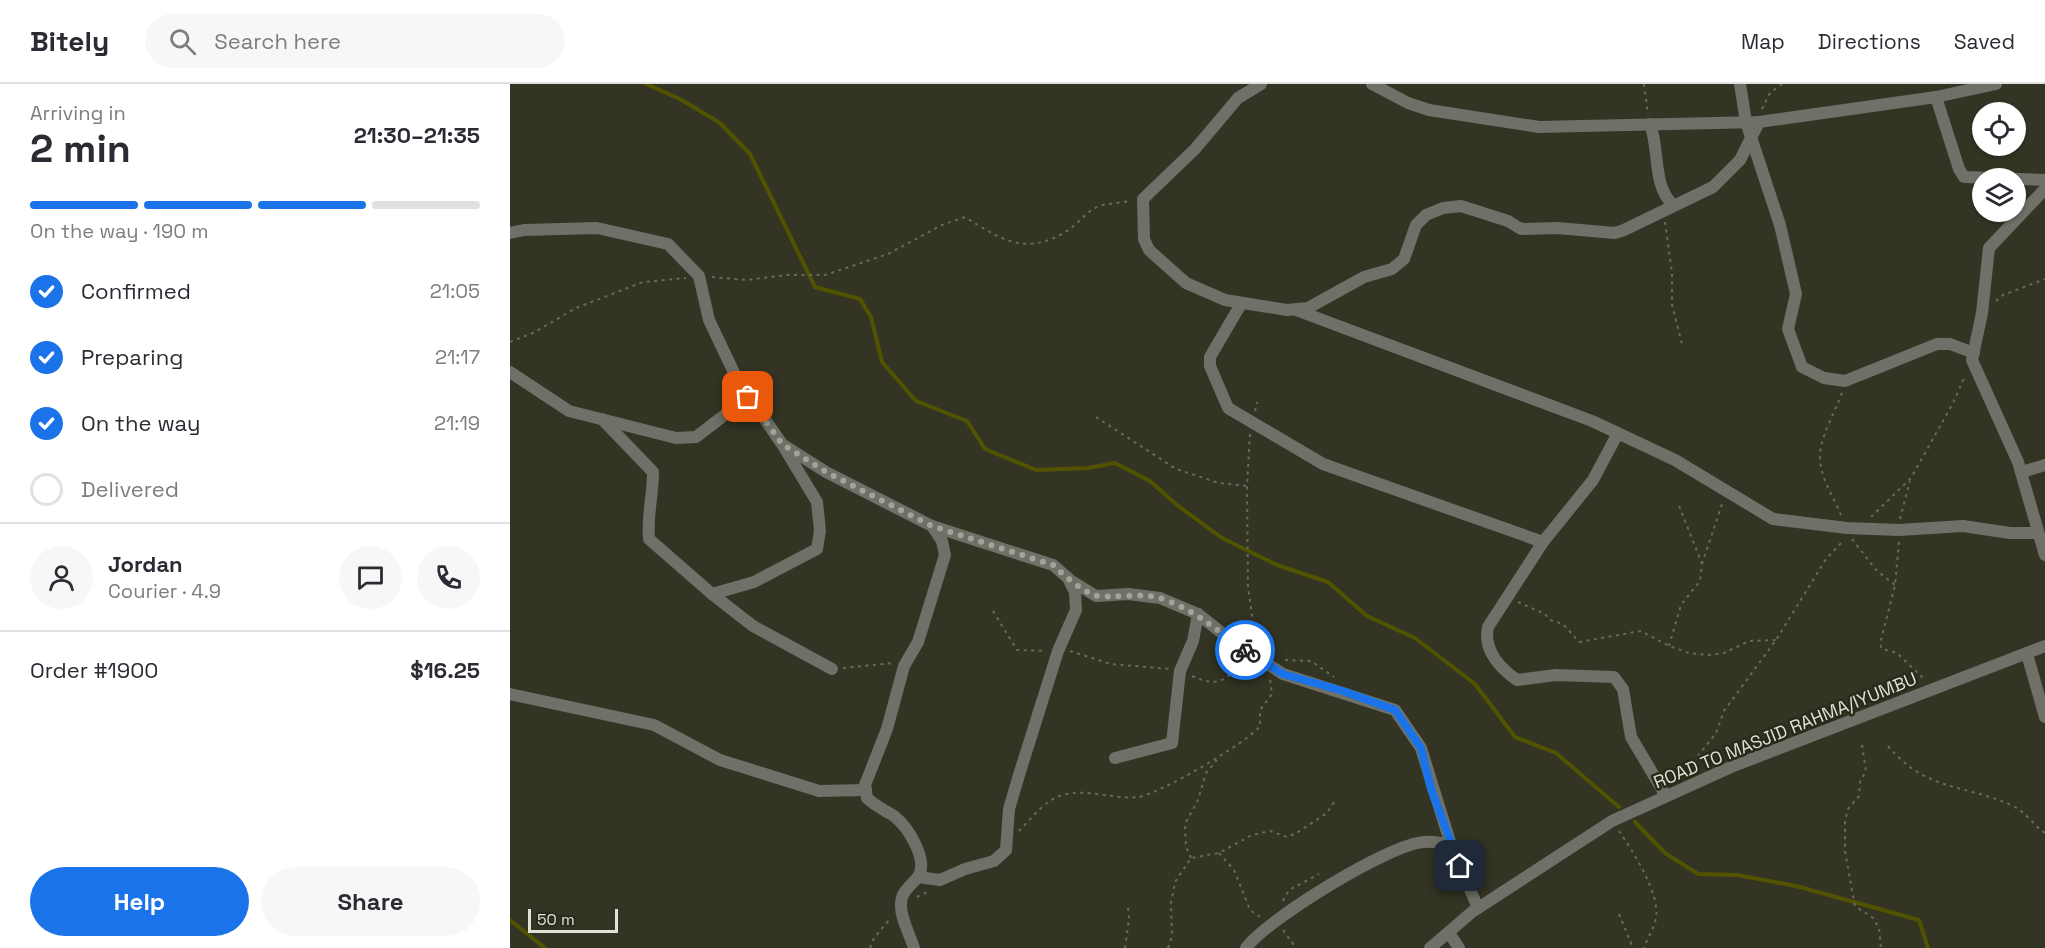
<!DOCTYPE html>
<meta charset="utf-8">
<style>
body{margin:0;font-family:"Space Grotesk",sans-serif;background:#f7f7f7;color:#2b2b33;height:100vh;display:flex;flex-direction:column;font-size:22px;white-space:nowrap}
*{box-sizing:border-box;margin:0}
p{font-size:20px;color:#7c7c81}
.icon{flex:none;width:33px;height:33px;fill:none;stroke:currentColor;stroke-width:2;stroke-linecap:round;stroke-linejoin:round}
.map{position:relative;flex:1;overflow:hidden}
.panel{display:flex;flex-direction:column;background:#fff;width:510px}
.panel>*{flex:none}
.tools{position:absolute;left:1462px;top:18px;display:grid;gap:12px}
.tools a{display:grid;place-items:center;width:54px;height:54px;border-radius:50%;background:#fff;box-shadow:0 2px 4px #0004;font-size:30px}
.scale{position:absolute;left:18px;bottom:15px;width:90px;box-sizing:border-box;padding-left:6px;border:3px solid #e0e1d7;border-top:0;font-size:16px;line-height:21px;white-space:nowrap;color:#e0e1d7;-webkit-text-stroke:4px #292a1a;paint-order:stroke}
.pin{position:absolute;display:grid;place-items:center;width:51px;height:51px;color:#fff;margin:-26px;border-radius:12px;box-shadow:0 3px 9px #0006}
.courier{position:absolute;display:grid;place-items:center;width:60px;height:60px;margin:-30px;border:4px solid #1a73e8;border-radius:50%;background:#fff;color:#222;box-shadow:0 2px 8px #0007}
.headline em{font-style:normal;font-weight:800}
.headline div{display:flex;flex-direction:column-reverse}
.headline{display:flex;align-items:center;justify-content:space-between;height:102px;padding:0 30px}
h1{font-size:39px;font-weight:800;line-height:45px}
.bar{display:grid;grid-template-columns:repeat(4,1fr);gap:9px 6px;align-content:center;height:72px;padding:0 30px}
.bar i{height:8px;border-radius:4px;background:#e1e1e2}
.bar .active{background:#1a73e8}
.bar p{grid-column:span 4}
.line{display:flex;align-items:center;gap:15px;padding:0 30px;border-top:2px solid #e1e1e2}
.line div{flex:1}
.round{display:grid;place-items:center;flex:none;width:63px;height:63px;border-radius:32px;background:#f7f7f7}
ol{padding:0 30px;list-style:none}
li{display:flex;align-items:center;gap:18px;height:66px}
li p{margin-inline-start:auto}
li .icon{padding:6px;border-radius:50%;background:#1a73e8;color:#fff;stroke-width:4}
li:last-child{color:#7c7c81}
li i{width:33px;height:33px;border:3px solid #e1e1e2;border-radius:50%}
.cta{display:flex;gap:12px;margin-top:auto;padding:12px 30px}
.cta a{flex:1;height:69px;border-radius:36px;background:#1a73e8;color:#fff;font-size:24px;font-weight:800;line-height:69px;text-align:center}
.cta a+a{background:#f7f7f7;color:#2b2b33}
header{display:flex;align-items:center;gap:36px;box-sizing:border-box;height:84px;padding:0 30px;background:#fff;border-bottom:2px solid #e1e1e2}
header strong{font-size:28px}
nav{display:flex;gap:33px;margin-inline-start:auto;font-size:21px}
.search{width:420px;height:54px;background:#f7f7f7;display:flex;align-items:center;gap:15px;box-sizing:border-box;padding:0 21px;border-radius:33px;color:#7c7c81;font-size:22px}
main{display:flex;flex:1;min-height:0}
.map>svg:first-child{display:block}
</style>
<header>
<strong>Bitely</strong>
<div class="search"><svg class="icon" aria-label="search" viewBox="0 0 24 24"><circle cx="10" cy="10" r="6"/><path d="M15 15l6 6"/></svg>Search here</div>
<nav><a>Map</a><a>Directions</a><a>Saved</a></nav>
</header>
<main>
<section class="panel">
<div class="headline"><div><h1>2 min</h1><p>Arriving in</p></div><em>21:30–21:35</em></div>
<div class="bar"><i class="active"></i><i class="active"></i><i class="active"></i><i></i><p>On the way · 190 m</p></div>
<ol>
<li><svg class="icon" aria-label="check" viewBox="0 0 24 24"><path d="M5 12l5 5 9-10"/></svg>Confirmed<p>21:05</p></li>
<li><svg class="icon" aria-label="check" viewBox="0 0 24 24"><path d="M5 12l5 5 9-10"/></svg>Preparing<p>21:17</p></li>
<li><svg class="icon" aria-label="check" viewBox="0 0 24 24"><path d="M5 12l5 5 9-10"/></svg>On the way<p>21:19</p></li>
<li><i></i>Delivered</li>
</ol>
<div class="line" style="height:108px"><a class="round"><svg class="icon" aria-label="person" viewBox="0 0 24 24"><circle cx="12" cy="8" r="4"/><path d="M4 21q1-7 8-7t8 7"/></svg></a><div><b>Jordan</b><p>Courier · 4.9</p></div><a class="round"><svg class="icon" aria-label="chat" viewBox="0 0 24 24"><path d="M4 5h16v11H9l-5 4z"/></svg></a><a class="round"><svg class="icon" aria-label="phone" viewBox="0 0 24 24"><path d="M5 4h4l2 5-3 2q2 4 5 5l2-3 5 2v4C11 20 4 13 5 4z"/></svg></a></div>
<div class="line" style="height:78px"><div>Order #1900</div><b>$16.25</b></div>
<div class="cta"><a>Help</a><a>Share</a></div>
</section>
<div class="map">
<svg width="1535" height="864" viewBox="0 0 1535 864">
<rect width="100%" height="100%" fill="#333423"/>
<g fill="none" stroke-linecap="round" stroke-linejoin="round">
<g stroke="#525300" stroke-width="4">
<polyline points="136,0 170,15 210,39 240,70 305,203 350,215 361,233 372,278 406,317 457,337 475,365 526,386 578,384 605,379 640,397 667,421 712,454 767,481 818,498 857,532 905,554 965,600 1005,653 1046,669 1109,723"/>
<polyline points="1125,738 1155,769 1188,790 1227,791 1286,802 1409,836 1418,864"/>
<polyline points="0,836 35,864"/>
</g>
<g stroke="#696a5c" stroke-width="2" stroke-dasharray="3 4.5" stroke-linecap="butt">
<polyline points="1134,0 1138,30"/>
<polyline points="1252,25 1260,9 1272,0"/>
<polyline points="1155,138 1162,189 1162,221 1172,260"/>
<path d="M202,193L237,196L276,191H315L378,170L432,141L455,133C493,157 518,173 560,145C568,139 576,129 585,124C595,119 610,119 621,117"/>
<polyline points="1486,217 1493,211 1535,195"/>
<polyline points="0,258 23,249 66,224 133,198 176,194"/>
<polyline points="745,327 747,318"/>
<polyline points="586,333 666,385 709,399 737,402"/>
<polyline points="740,350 737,402 738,503 746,559"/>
<path d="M1331,431C1324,414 1310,393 1310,374C1309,353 1326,328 1332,308"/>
<polyline points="1361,433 1401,394 1443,319 1455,292"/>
<polyline points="1390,435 1400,397"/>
<polyline points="1342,455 1366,486 1385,501"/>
<polyline points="1389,458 1385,501 1370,560 1372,565 1387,569 1414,595"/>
<polyline points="1192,480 1213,417"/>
<polyline points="1008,518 1035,530 1040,536 1053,540 1069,558 1131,547 1159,562 1179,569 1198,571 1214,569 1239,557 1266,556"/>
<polyline points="483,527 507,566 536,567"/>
<polyline points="1159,562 1171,521 1190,497 1192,480 1168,419"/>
<polyline points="560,567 601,580 660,585"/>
<polyline points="775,576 801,577 824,593"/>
<polyline points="333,584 384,579"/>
<path d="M682,592C710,604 712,596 735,580"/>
<polyline points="1352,661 1356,687 1350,698 1349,712 1338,725 1335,736 1335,767 1345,822 1363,834 1369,844 1371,864"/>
<path d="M1378,662C1416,708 1456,700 1503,722C1516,728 1523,741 1535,749"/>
<polyline points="1174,690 1206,649 1214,627 1266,556 1316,475 1334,456"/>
<path d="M509,747C521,735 534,717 550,712C574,703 603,716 628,713C648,711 740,657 750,642V626L762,610L760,595"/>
<path d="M1109,747C1122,766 1150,809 1146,833C1145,843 1137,854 1134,864"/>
<polyline points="709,769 724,786 740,826 750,833"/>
<polyline points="681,774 676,763 675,740 688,716 696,689 707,676"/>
<polyline points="407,813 419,807"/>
<polyline points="773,817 779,806 809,790"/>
<polyline points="1109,830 1123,864"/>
<polyline points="773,846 786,864"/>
<polyline points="360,864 364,854 380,835"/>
<polyline points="615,864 619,835 618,824"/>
<polyline points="658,864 662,852 661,819 665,798 681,774 709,769 742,751 760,747 777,753 785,750 817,729 826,715"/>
</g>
<g stroke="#6f7068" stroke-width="12">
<polyline points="751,0 728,14 685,65 633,115 634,155 639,166 676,199 715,216 777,226 798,224 854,193 882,185 894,175 906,141 916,131 933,124 951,122 998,137 1011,145 1047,144 1105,149 1114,146 1203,103 1230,76 1249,38"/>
<polyline points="862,0 898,19 919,26 1029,43 1249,38 1426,13 1486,0"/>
<polyline points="1230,0 1236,38 1270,141 1286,210 1278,245 1292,283 1314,294 1335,297 1427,260 1440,260 1464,269"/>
<polyline points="1426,13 1449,85 1454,93 1535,96"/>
<path d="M1140,40C1150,66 1142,101 1163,121"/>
<polyline points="1535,105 1479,164 1472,229 1462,276 1508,378 1535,471"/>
<path d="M0,149L14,146L87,144L158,160L189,192L199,236L227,295L272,360L307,418L310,447L307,465L244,498L202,510L139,455C137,430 143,412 143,388L92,335"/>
<polyline points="731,220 700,273 700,282 718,324 813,380 1033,458"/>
<polyline points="786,226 1082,337 1165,376 1263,435 1337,444 1389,446 1453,442 1500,449 1527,449"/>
<polyline points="0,288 59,327 166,354 186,353 238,313"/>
<path d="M1108,349L1083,396L1033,458L978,543C973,566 990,584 1007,596L1046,591L1104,593L1113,605L1121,653L1156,712"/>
<path d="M275,362L316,388L422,442L432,457L435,471L408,558L394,582L377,645L355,701L357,714C365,722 375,726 384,732C398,743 419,776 408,793C401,802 391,807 391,820C390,833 400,851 404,864"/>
<polyline points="1512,388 1535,381"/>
<polyline points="560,496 586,512 618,510 650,514 688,530 722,557 773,590 885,626 911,664 941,761"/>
<polyline points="202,510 243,542 322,585"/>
<polyline points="1517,570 1535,633"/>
<polyline points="0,610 144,641 210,676 309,707 356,706"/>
<polyline points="605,674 662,659 670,587 683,557 688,530"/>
<polyline points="408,793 430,796 455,785 484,777 496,766 499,725 509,691 548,567 566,526 565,508 558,494 543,481 422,442"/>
<polyline points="939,849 949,864"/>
<path d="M736,864C756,836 879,760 914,758C923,757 932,759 941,761L968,824"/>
<polyline points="920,864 962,828 1102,737 1221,683 1535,562"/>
</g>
</g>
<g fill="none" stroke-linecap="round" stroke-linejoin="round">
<path stroke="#a3a498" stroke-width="6" stroke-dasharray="0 10.8" d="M238,313L272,360L316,388L422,442L543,481C555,492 569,505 584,511C600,516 632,507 653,515C689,528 705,546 735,566"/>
<polyline stroke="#1a73e8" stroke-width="8" points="735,566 773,590 833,607 885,626 911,664 921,705 950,782"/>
</g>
<g text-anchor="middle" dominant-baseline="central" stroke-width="5" stroke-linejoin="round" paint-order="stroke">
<g font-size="18" fill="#e0e1d7" stroke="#292a1a">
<text transform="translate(1275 646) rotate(-22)">ROAD TO MASJID RAHMA/IYUMBU</text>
</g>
</g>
</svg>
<div class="tools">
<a><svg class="icon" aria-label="locate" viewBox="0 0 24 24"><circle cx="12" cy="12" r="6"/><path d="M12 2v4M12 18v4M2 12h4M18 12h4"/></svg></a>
<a><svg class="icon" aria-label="layers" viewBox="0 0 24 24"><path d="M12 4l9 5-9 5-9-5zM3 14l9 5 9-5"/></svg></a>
</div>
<div class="scale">50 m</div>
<div class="pin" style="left:238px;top:313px;background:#ea580c"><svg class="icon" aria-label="bag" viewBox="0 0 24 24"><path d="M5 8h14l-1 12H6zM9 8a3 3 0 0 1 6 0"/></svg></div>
<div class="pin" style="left:950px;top:782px;background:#1f2937"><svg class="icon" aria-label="home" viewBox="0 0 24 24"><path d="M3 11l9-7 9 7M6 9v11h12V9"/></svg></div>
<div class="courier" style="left:735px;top:566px"><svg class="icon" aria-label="bike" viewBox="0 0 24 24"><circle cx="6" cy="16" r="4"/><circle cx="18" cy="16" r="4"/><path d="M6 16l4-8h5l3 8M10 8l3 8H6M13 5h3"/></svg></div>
</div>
</main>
